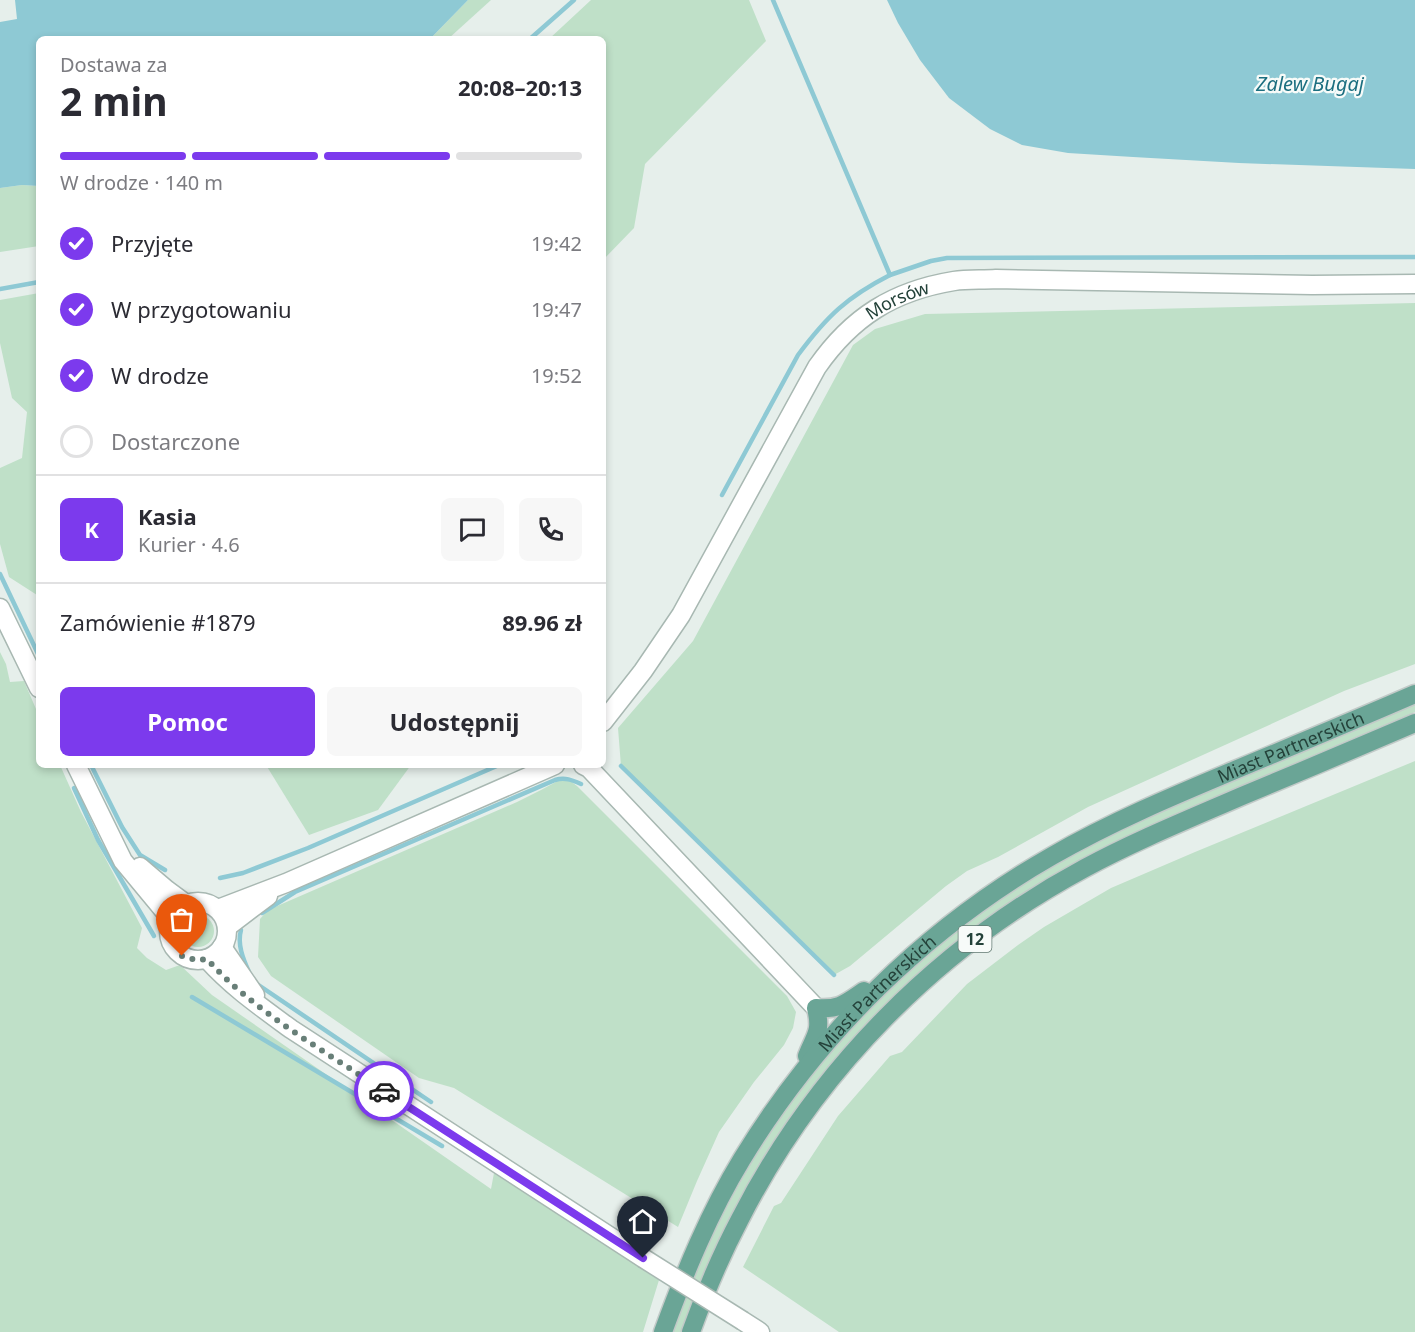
<!DOCTYPE html>
<html lang="pl">
<meta charset="utf-8">
<style>
body{margin:0;font-family:"Noto Sans",sans-serif;background:#f7f7f7;color:#2b2b33;height:100vh;display:flex;flex-direction:column;font-size:22px;white-space:nowrap}
*{box-sizing:border-box;margin:0}
p{font-size:20px;color:#7c7c81}
.icon{flex:none;width:33px;height:33px;fill:none;stroke:currentColor;stroke-width:2;stroke-linecap:round;stroke-linejoin:round}
.map{position:relative;flex:1;overflow:hidden}
.side{position:absolute;left:36px;top:36px;width:570px;height:732px;display:flex;flex-direction:column;background:#fff;border-radius:9px;box-shadow:0 3px 9px #0003}
.side>*{flex:none}
.pin{position:absolute;display:grid;place-items:center;width:51px;height:51px;color:#fff;margin:-62px -26px;border-radius:50% 50% 50% 0;rotate:-45deg;box-shadow:0 0 6px #0007}
.pin .icon{rotate:45deg}
.courier{position:absolute;display:grid;place-items:center;width:60px;height:60px;margin:-30px;border:4px solid #7c3aed;border-radius:50%;background:#fff;color:#222;box-shadow:0 2px 8px #0007}
.head em{font-style:normal;font-weight:700}
.head div{display:flex;flex-direction:column-reverse}
.head{display:flex;align-items:center;justify-content:space-between;height:102px;padding:0 24px}
h1{font-size:39px;font-weight:700;line-height:45px}
.bar{display:grid;grid-template-columns:repeat(4,1fr);gap:9px 6px;align-content:center;height:72px;padding:0 24px}
.bar i{height:8px;border-radius:4px;background:#e1e1e2}
.bar .current{background:#7c3aed}
.bar p{grid-column:span 4}
.line{display:flex;align-items:center;gap:15px;padding:0 24px;border-top:2px solid #e1e1e2}
.line div{flex:1}
.round{display:grid;place-items:center;flex:none;width:63px;height:63px;border-radius:9px;background:#f7f7f7}
ol{padding:0 24px;list-style:none}
li{display:flex;align-items:center;gap:18px;height:66px}
li p{margin-inline-start:auto}
li .icon{padding:6px;border-radius:50%;background:#7c3aed;color:#fff;stroke-width:4}
li:last-child{color:#7c7c81}
li i{width:33px;height:33px;border:3px solid #e1e1e2;border-radius:50%}
.action{display:flex;gap:12px;margin-top:auto;padding:12px 24px}
.action a{flex:1;height:69px;border-radius:9px;background:#7c3aed;color:#fff;font-size:24px;font-weight:700;line-height:69px;text-align:center}
.action a+a{background:#f7f7f7;color:#2b2b33}
.map>svg:first-child{display:block}
</style>
<div class="map">
<svg width="1415" height="1332" viewBox="0 0 1415 1332">
<rect width="100%" height="100%" fill="#e6efeb"/>
<g fill="#bfe0c8">
<polygon points="468,0 491,0 448,39 430,39"/>
<polygon points="591,0 749,0 766,41 645,164 634,228 603,260 603,39 549,39"/>
<polygon points="22,185 39,186 39,246 0,252 0,188"/>
<polygon points="39,293 39,594 37,595 9,577 0,544 0,468 22,458 27,412 12,398 0,343 0,300"/>
<polygon points="1415,303 1415,664 1344,691 1088,807 998,857 967,871 946,886 850,966 834,975 621,766 618,728 693,641 853,345 875,329 925,314"/>
<polygon points="0,652 6,664 10,682 24,681 39,716 39,765 60,765 81,812 142,928 137,948 147,958 166,970 180,965 212,995 491,1189 494,1173 659,1280 643,1332 0,1332"/>
<path d="M1415,703V712C1347,741 1279,770 1212,799C1163,820 1113,840 1067,867C969,923 883,997 815,1086C802,1103 788,1120 776,1139C766,1154 758,1171 749,1186C722,1232 698,1281 681,1332H673C706,1239 751,1152 812,1074C822,1062 830,1049 841,1038C866,1011 894,985 922,961C965,923 1011,888 1062,860C1117,830 1175,805 1232,781C1293,755 1354,729 1415,703Z"/>
<polygon points="1415,761 1415,1332 839,1332 743,1267 774,1206 781,1203 838,1116 890,1056 902,1052 967,984 1018,945 1044,927 1111,888 1195,852"/>
<polygon points="266,765 411,765 378,810 309,835"/>
<polygon points="565,777 577,786 787,996 796,1012 793,1028 784,1045 754,1082 719,1132 697,1181 678,1227 454,1088 419,1078 271,976 258,957 260,919 268,910 517,802 541,790"/>
<circle cx="198" cy="931" r="16"/>
</g>
<g fill="#8ec9d4">
<polygon points="15,0 468,0 430,39 39,39 39,186 22,185 0,188 0,22 17,19"/>
<polygon points="887,0 1415,0 1415,169 1239,163 1133,157 1068,153 1022,145 990,129 949,98 920,60 898,23"/>
</g>
<g fill="none" stroke-linecap="round" stroke-linejoin="round">
<g stroke="#8ec9d4" stroke-width="4.5">
<polyline points="773,0 890,275 931,261 947,258 1415,257"/>
<polyline points="530,39 574,0"/>
<polyline points="0,289 39,282"/>
<path d="M722,495L798,355C827,316 847,297 890,275"/>
<polyline points="0,574 39,656"/>
<polyline points="91,765 122,827 140,855 165,870"/>
<polyline points="621,766 834,975"/>
<polyline points="74,788 98,840 154,936"/>
<polyline points="220,878 243,873 308,848 499,765"/>
<path d="M262,913L295,892L555,780C565,777 572,780 581,784"/>
<path d="M241,930C237,944 243,959 249,972"/>
<polyline points="257,984 431,1102"/>
<polyline points="192,997 442,1146"/>
</g>
<g stroke="#a8b8b2" stroke-width="21">
<g id="minor">
<polyline points="0,608 39,688"/>
<path id="s1" d="M603,722L643,671L681,615L817,367C852,317 893,291 954,281C967,279 982,280 996,279L1312,285L1415,284"/>
<polyline points="76,765 123,861 171,919"/>
<polyline points="583,765 589,768 816,1008"/>
<polyline points="140,867 167,890 186,904"/>
<circle cx="198" cy="931" r="29"/>
<polyline points="218,909 286,883 555,765"/>
<polyline points="227,927 268,896"/>
<polyline points="222,947 255,995"/>
<path d="M207,959C232,987 261,1007 291,1029L643,1258"/>
<polyline points="743,1321 760,1332"/>
</g>
</g>
<g stroke="#c2cac8" stroke-width="21">
<g id="major">
<path d="M807,1056C815,1035 822,1032 816,1008C839,1010 845,1004 864,991"/>
<path id="s2" d="M663,1332C685,1272 709,1213 742,1159C818,1034 926,928 1052,856C1111,822 1173,796 1235,770C1295,745 1355,720 1415,694"/>
<path d="M691,1332C705,1293 721,1255 740,1219C816,1070 938,947 1085,868C1135,841 1189,819 1242,796C1300,772 1357,748 1415,723"/>
</g>
</g>
<use href="#minor" stroke="#fff" stroke-width="18"/>
<use href="#major" stroke="#6aa596" stroke-width="18"/>
<g stroke="#a8b8b2" stroke-width="21" stroke-linecap="butt">
<polyline id="minor-bridge" points="643,1258 743,1321"/>
</g>
<use href="#minor-bridge" stroke="#fff" stroke-width="18"/>
</g>
<g fill="none" stroke-linecap="round" stroke-linejoin="round">
<path stroke="#687f78" stroke-width="6" stroke-dasharray="0 10.8" d="M182,956C191,960 198,960 207,959C254,1012 325,1051 384,1091"/>
<polyline stroke="#7c3aed" stroke-width="8" points="384,1091 643,1258"/>
</g>
<g text-anchor="middle" dominant-baseline="central" stroke-width="4.5" stroke-linejoin="round" paint-order="stroke">
<rect fill="#f7fbf9" stroke="#637a73" stroke-width="1.5" x="958.5" y="926" width="33" height="26" rx="4.5"/>
<g font-size="16" font-weight="bold" fill="#24423a">
<text x="975" y="939">12</text>
</g>
<g font-size="18" fill="#24423a" stroke="#f7fbf9">
<text stroke="none"><textPath href="#s1" startOffset="522">Morsów</textPath></text>
<text stroke="none"><textPath href="#s2" startOffset="891">Miast Partnerskich</textPath></text>
<text stroke="none"><textPath href="#s2" startOffset="405">Miast Partnerskich</textPath></text>
</g>
<g font-size="20" font-style="italic" fill="#1c6f80" stroke="#f7fbf9">
<text x="1310" y="83">Zalew Bugaj</text>
</g>
</g>
</svg>
<div class="pin" style="left:182px;top:956px;background:#ea580c"><svg class="icon" aria-label="bag" viewBox="0 0 24 24"><path d="M5 8h14l-1 12H6zM9 8a3 3 0 0 1 6 0"/></svg></div>
<div class="pin" style="left:643px;top:1258px;background:#1f2937"><svg class="icon" aria-label="home" viewBox="0 0 24 24"><path d="M3 11l9-7 9 7M6 9v11h12V9"/></svg></div>
<div class="courier" style="left:384px;top:1091px"><svg class="icon" aria-label="car" viewBox="0 0 24 24"><path d="M5 17H2v-5l4-1 3-4h7l3 4 3 1v5h-3M9 17h6M6 11h13"/><circle cx="7" cy="17" r="2"/><circle cx="17" cy="17" r="2"/></svg></div>
<section class="side">
<div class="head"><div><h1>2 min</h1><p>Dostawa za</p></div><em>20:08–20:13</em></div>
<div class="bar"><i class="current"></i><i class="current"></i><i class="current"></i><i></i><p>W drodze · 140 m</p></div>
<ol>
<li><svg class="icon" aria-label="check" viewBox="0 0 24 24"><path d="M5 12l5 5 9-10"/></svg>Przyjęte<p>19:42</p></li>
<li><svg class="icon" aria-label="check" viewBox="0 0 24 24"><path d="M5 12l5 5 9-10"/></svg>W przygotowaniu<p>19:47</p></li>
<li><svg class="icon" aria-label="check" viewBox="0 0 24 24"><path d="M5 12l5 5 9-10"/></svg>W drodze<p>19:52</p></li>
<li><i></i>Dostarczone</li>
</ol>
<div class="line" style="height:108px"><b class="round" style="background:#7c3aed;color:#fff">K</b><div><b>Kasia</b><p>Kurier · 4.6</p></div><a class="round"><svg class="icon" aria-label="chat" viewBox="0 0 24 24"><path d="M4 5h16v11H9l-5 4z"/></svg></a><a class="round"><svg class="icon" aria-label="phone" viewBox="0 0 24 24"><path d="M5 4h4l2 5-3 2q2 4 5 5l2-3 5 2v4C11 20 4 13 5 4z"/></svg></a></div>
<div class="line" style="height:78px"><div>Zamówienie #1879</div><b>89.96 zł</b></div>
<div class="action"><a>Pomoc</a><a>Udostępnij</a></div>
</section>
</div>
